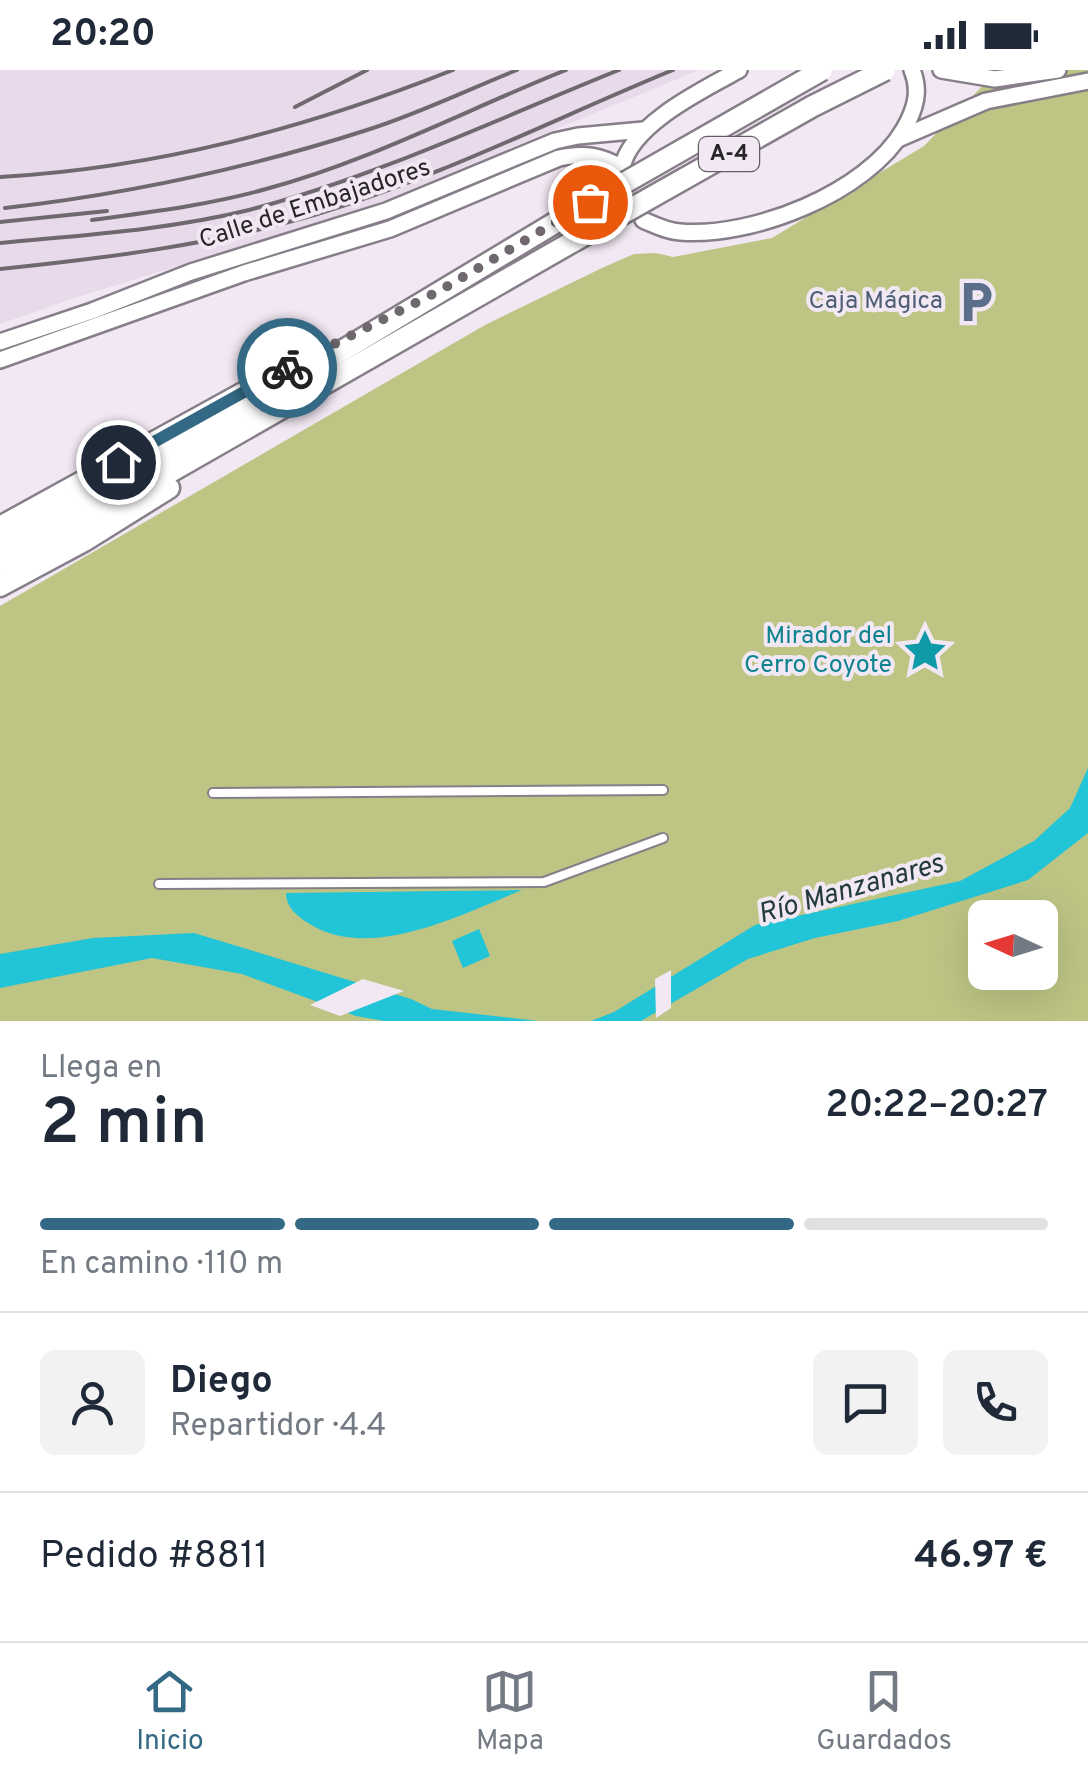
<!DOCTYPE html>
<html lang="es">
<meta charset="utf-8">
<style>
body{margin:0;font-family:Overpass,sans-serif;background:#f2f2f3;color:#1f2937;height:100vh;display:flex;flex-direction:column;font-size:38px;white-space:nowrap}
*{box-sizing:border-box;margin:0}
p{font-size:32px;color:#747a83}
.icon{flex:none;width:55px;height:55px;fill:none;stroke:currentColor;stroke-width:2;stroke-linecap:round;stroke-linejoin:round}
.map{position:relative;height:951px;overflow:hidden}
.panel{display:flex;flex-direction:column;background:#fff;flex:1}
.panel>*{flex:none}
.needle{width:65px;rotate:274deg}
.buttons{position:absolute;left:968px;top:830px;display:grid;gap:20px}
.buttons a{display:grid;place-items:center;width:90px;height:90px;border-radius:15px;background:#fff;box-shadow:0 10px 40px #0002;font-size:50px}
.pin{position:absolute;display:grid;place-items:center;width:85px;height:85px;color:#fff;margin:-42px;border:5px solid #fff;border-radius:50%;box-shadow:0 2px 10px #0007}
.courier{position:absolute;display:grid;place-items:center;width:100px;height:100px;margin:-50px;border:8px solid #336984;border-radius:50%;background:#fff;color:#222;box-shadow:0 2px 12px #0007}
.headline em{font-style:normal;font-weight:600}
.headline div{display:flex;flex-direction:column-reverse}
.headline{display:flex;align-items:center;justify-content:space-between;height:170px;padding:0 40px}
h1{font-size:65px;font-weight:600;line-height:75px}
.bar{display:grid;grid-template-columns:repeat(4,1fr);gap:15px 10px;align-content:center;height:120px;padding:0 40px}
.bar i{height:12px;border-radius:8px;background:#e0e1e3}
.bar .current{background:#336984}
.bar p{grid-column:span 4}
.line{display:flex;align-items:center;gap:25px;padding:0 40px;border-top:2px solid #e0e1e3}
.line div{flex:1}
.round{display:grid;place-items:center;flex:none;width:105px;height:105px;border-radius:15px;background:#f2f2f3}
.status{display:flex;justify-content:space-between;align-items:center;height:70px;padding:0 50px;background:#fff;direction:ltr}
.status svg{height:28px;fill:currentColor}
.menu{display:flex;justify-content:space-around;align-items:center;height:140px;border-top:2px solid #e0e1e3;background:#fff;font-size:28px;color:#747a83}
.menu a{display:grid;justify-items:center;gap:5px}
.menu .current{color:#336984}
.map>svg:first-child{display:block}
</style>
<div class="status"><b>20:20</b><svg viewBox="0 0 49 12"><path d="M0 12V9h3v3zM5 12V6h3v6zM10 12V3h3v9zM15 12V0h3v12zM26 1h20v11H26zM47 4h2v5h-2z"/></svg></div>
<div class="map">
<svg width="1088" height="951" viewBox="0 0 1088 951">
<rect width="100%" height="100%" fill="#f2e8f3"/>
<polygon fill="#e9daeb" points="0,0 699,0 363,139 81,226 0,254"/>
<path fill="#bdc484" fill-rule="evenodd" d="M998,0H1088V951H0V536L485,255L602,198L634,184L656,183L673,187L772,168L924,76ZM985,848H1040V902H985Z"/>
<g fill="#21c5d7">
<polygon points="1088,698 1088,763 1028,810 898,851 815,868 748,889 641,951 591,951 614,942 755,855 960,811 1034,771 1070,738"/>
<path d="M522,820C462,844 369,893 308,853C297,846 286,837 286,823Z"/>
<polygon points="479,859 490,886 463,898 452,871"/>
<polygon points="194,863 411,929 432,939 538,951 384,951 356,946 242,904 152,888 0,918 0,884 93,868"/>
</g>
<g fill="#f2e8f3">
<polygon points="671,900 671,938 656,948 655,909"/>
<polygon points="363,909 404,921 340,946 310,935"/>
</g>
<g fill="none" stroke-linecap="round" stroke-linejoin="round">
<g stroke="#867e88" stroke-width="12">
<g id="pedestrian">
<polyline points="213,723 663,720"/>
<polyline points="159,814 544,812 663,768"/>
</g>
</g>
<g stroke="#867e88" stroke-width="20">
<g id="secondary">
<polyline points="941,0 995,9 1058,0"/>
<polyline points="898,69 986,31 1088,11"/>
<path d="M643,150C655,155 666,161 680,162C752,168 867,123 904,59C915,40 921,21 912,0"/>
<polyline points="0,272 92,241 191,202 386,141 555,71 578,66 643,60"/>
<path d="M0,290L244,203L390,159L559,88C584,83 600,85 622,98C630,55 702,20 739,0"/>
</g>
</g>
<g stroke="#867e88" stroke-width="25">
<g id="motorway">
<polyline points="0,457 314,284"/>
<polyline points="0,476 277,320 563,148"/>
<polyline points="0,495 95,445 574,171"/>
<polyline points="0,516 84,471 169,418"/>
</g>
</g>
<use href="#pedestrian" stroke="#fff" stroke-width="8"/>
<use href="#secondary" stroke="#fff" stroke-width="15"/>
<use href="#motorway" stroke="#fff" stroke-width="20"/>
<g stroke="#6f696f" stroke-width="4">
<polyline points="295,37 367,0"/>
<path d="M0,107C158,98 307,58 453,0"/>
<path d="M5,138C127,124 249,98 367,60C418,44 467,20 517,0"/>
<path d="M92,150C150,142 209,135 266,119C370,91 466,40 566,0"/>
<polyline points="0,152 107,141"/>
<path d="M0,173C83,165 168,160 249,140C376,107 497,49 619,0"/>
<path d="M0,199C106,188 211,175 314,145C438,108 554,49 673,0"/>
</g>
<g stroke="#867e88" stroke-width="25" stroke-linecap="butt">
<g id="motorway-bridge">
<polyline points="563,148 822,0"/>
<polyline points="574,171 813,36 885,0"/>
</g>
</g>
<use href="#motorway-bridge" stroke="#fff" stroke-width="20"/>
</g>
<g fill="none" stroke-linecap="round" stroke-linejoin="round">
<polyline stroke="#6f696f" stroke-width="10" stroke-dasharray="0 18" points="287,298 441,220 590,132"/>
<polyline stroke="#336984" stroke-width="12" points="118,392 287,298"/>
</g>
<defs>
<g id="parking-bare" transform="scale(3.45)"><path d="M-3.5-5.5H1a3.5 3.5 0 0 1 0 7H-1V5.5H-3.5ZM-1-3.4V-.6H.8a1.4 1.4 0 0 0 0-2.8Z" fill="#5c6f8a" stroke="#f2e8f3" stroke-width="2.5" paint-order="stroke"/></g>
<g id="sight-bare" transform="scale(3.45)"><path d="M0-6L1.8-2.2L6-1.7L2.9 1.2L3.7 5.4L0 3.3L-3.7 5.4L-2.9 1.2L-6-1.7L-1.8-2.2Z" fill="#0f9aa8" stroke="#f2e8f3" stroke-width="2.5" paint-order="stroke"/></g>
</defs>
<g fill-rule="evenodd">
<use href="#parking-bare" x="976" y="232"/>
<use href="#sight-bare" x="925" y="581"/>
</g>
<g text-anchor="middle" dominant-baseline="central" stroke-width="8" stroke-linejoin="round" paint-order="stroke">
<rect fill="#f2e8f3" stroke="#655f65" stroke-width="2.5" x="699" y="67" width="60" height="34" rx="8"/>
<g font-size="22" font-weight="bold" fill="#282428">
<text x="729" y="84">A-4</text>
</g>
<g font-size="25" fill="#282428" stroke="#f2e8f3">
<text transform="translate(315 135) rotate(-18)">Calle de Embajadores</text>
</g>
<g font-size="25" fill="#4e5e75" stroke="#f2e8f3" text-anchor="end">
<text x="943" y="232">Caja Mágica</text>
</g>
<g font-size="25" fill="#0d838f" stroke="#f2e8f3" text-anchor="end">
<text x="892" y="567">Mirador del<tspan x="892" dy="29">Cerro Coyote</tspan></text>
</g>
<g font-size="28" font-style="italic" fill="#233b3f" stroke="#f2e8f3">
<text transform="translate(851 820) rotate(-16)">Río Manzanares</text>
</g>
</g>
</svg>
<div class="buttons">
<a><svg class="needle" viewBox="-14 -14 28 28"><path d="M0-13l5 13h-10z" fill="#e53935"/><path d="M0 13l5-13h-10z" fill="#747a83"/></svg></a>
</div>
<div class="pin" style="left:590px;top:132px;background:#ea580c"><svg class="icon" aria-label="bag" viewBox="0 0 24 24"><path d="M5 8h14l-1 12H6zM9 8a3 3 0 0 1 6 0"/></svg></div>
<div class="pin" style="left:118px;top:392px;background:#1f2937"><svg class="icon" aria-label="home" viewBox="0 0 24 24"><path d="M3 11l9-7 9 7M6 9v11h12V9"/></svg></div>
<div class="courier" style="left:287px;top:298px"><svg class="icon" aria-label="bike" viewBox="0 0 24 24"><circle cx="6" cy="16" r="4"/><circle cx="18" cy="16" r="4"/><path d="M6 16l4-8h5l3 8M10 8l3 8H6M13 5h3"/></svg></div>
</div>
<section class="panel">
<div class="headline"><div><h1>2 min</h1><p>Llega en</p></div><em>20:22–20:27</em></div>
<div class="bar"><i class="current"></i><i class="current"></i><i class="current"></i><i></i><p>En camino · 110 m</p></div>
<div class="line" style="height:180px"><a class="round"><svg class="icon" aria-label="person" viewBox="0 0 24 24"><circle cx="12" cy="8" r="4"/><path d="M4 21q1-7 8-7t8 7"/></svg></a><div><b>Diego</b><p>Repartidor · 4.4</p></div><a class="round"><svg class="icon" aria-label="chat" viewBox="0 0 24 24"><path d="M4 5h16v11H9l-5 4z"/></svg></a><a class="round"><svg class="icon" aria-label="phone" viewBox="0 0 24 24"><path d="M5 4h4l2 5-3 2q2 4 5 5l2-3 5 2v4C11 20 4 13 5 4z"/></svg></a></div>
<div class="line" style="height:130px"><div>Pedido #8811</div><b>46.97 €</b></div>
</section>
<nav class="menu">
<a class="current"><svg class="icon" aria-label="home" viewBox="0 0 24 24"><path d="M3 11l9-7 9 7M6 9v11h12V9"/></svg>Inicio</a>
<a><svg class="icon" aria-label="map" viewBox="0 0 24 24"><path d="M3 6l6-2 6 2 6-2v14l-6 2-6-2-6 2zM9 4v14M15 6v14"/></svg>Mapa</a>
<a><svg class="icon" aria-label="saved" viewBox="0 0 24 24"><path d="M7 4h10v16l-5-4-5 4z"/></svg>Guardados</a>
</nav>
